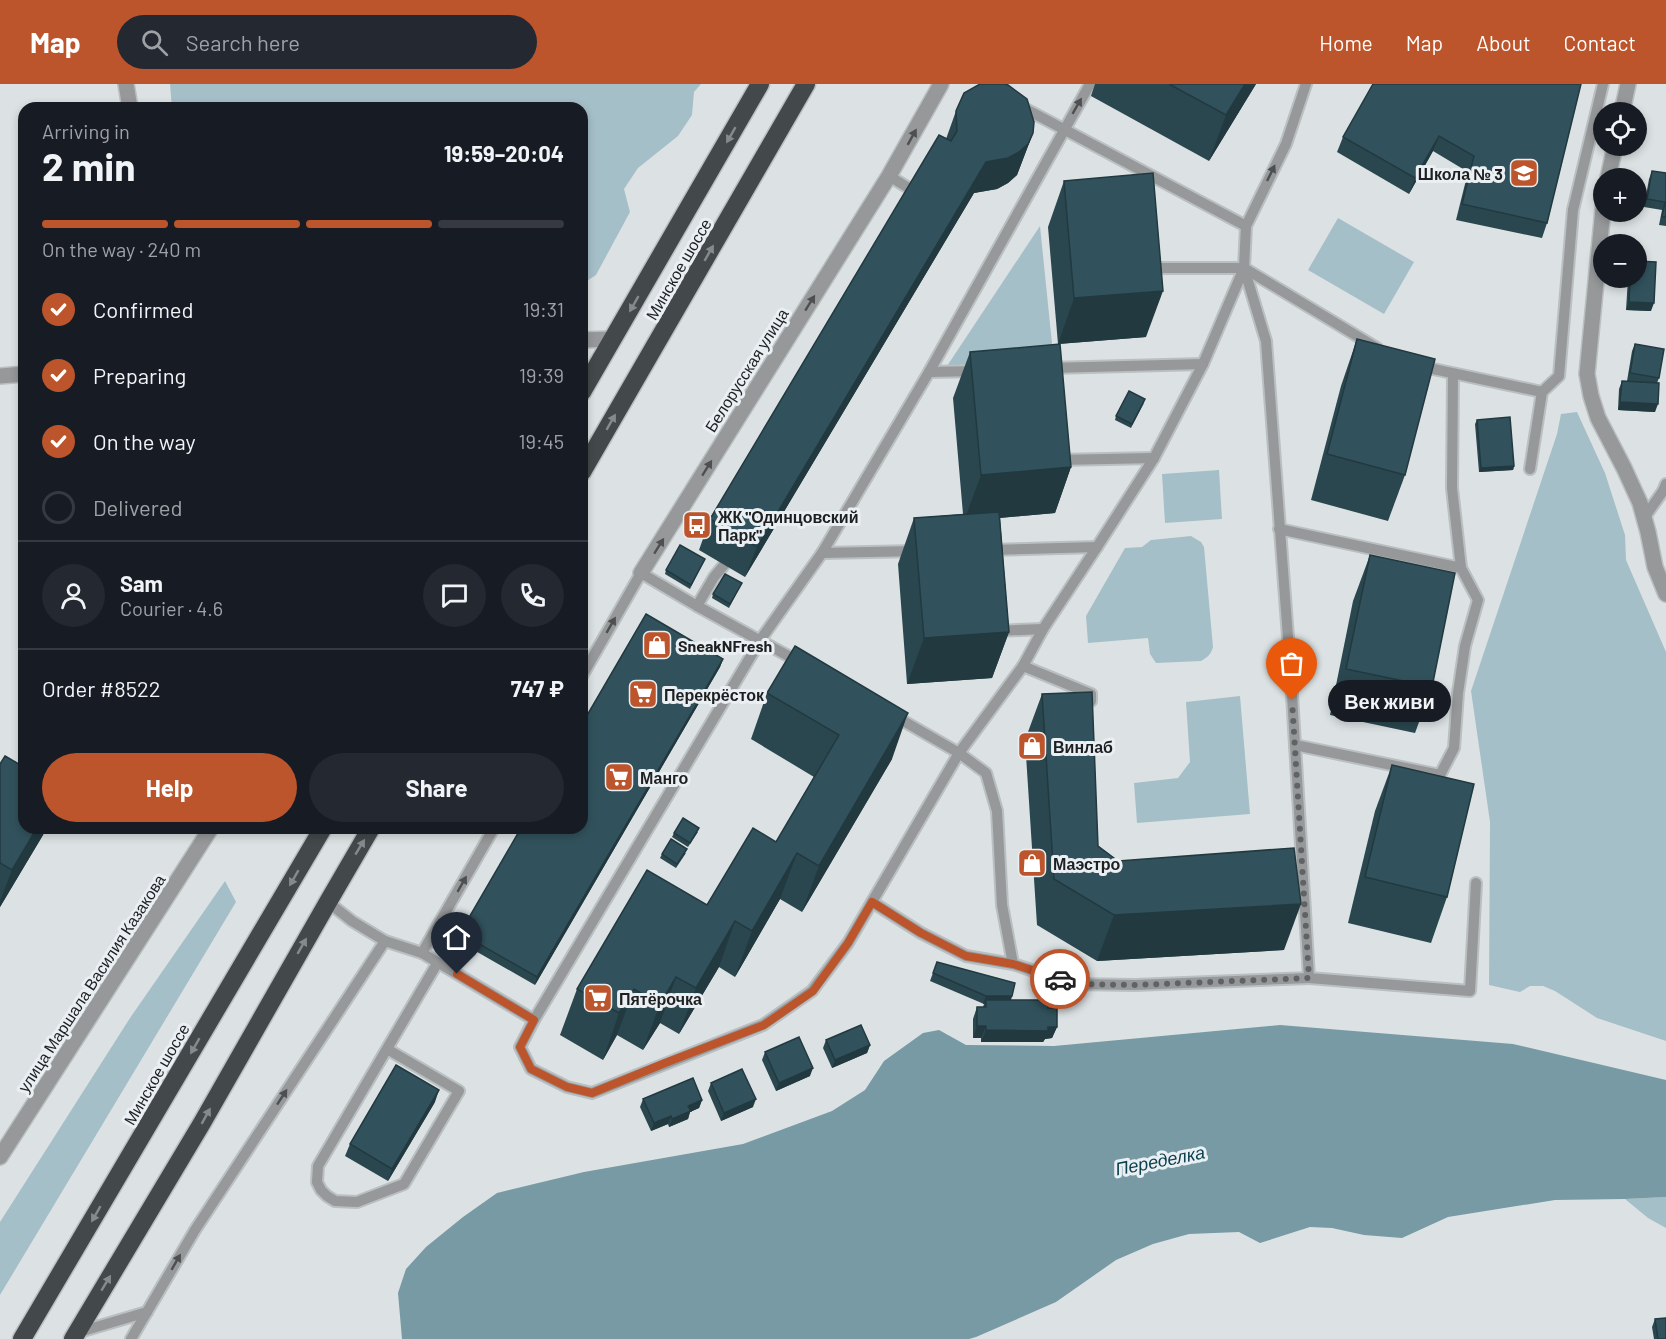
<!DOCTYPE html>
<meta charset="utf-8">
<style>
body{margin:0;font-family:Barlow,sans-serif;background:#242831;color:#f1f3f6;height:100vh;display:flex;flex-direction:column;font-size:22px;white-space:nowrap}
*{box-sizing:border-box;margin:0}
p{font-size:20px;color:#9ea1a6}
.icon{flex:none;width:33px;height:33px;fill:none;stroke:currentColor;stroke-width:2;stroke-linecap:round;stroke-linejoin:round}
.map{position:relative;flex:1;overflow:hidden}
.sheet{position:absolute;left:18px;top:18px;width:570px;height:732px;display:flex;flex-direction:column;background:#171b24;border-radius:18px;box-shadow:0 3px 9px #0003}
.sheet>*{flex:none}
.buttons{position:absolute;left:1593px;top:18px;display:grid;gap:12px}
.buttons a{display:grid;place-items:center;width:54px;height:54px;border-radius:50%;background:#171b24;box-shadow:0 3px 9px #0003;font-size:30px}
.pin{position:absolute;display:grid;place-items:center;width:51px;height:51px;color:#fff;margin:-62px -26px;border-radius:50% 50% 50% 0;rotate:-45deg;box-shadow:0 0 6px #0007}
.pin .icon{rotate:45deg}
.courier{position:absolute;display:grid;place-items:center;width:60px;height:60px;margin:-30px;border:4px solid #bc552b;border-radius:50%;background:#fff;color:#222;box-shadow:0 2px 8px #0007}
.bubble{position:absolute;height:42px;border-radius:21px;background:#171b24;box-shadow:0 3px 9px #0003;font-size:20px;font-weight:700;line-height:42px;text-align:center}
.overview em{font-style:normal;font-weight:700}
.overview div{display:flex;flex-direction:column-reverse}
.overview{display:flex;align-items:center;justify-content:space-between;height:102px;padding:0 24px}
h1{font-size:39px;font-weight:700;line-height:45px}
.bar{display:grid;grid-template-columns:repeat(4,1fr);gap:9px 6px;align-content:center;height:72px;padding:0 24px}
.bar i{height:8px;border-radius:4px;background:#363941}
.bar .on{background:#bc552b}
.bar p{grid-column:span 4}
.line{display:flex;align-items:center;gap:15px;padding:0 24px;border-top:2px solid #363941}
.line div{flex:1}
.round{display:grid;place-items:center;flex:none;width:63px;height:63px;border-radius:32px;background:#242831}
ol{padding:0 24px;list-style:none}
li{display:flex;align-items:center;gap:18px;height:66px}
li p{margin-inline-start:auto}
li .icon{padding:6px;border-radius:50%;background:#bc552b;color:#fff;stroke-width:4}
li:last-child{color:#9ea1a6}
li i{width:33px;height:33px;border:3px solid #363941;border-radius:50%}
.action{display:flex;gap:12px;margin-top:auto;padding:12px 24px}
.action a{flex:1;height:69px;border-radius:36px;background:#bc552b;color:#fff;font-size:24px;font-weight:700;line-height:69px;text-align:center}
.action a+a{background:#242831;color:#f1f3f6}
header{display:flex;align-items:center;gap:36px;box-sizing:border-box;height:84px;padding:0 30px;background:#bc552b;color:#fff}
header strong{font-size:28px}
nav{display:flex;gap:33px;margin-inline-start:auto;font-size:21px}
.search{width:420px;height:54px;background:#242831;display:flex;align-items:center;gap:15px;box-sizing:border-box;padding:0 21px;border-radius:33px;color:#9ea1a6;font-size:22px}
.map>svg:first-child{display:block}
</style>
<header>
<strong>Map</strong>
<div class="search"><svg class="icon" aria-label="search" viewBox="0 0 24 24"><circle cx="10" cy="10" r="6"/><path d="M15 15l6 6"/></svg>Search here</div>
<nav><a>Home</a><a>Map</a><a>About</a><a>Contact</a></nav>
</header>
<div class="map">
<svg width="1666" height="1255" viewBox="0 0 1666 1255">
<rect width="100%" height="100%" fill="#dce2e4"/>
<g fill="#a5bfc8">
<polygon points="170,0 701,0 694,8 692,31 678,52 638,84 624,105 630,128 596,191 582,200 582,24 172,24"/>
<polygon points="1338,134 1414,178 1384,230 1308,186"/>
<polygon points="1040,142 1054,279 947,282"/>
<polygon points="1577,328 1605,389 1625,451 1626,476 1666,568 1666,957 1597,934 1555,907 1543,902 1530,902 1520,908 1489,901 1490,738 1471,607 1557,350 1561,330"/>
<polygon points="1219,386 1222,435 1165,439 1162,390"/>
<path d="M1191,452L1201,458L1204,463L1213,563C1211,570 1208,573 1201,577L1156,579L1150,570L1148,554L1088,559L1086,532L1125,464L1142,463L1151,456Z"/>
<polygon points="1240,612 1250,730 1137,739 1134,699 1178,694 1190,678 1186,618"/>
<polygon points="225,797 236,818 0,1211 0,1138 130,934"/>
<polygon points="1666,1113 1666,1144 1648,1134 1625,1115"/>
</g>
<polygon fill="#779aa5" points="1280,941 1513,960 1666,996 1666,1113 1625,1115 1555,1116 1448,1133 1402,1154 1364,1151 1332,1144 1310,1143 1260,1159 1239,1148 1189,1150 1153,1160 1116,1176 1056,1218 976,1253 969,1255 402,1255 398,1209 406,1185 426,1163 463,1133 497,1109 584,1088 743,1060 832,1027 865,1006 884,977 923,949 939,946 966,961 1054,962"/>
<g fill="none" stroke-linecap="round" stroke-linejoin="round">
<g stroke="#babfc1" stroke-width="14">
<g id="lane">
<polyline points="1090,0 929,288 822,469 761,555 534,936 520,963 531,985 567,1003 592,1009 763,941 812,907 848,859 959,669 1023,582 1043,545 1097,463 1154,374 1203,280 1244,184 1246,142 1286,60 1306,0"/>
<polyline points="1018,21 1246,142"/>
<polyline points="889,92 907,103 914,105"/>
<polyline points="1150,184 1244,184 1377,264"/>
<polyline points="1244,184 1266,257 1291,594 1309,894 1470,907 1476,799"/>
<polyline points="1419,282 1542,308"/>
<polyline points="1050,284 1203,280"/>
<polyline points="929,288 978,287"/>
<polyline points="1453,290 1452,404 1461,484"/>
<polyline points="1058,376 1154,374"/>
<polyline points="1530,385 1542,308 1559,292 1573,126 1603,0"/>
<polyline points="1644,434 1663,407 1666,400"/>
<polyline points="1279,445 1461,484 1478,516 1465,562 1458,609 1454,664 1440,691 1295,661"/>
<polyline points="990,466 1097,463"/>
<polyline points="822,469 917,467"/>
<polyline points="697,522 714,493 724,481"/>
<polyline points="995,547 1043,545"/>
<polyline points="1023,582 1091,610 1091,617"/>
<polyline points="582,592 641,489 697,522 801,579"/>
<polyline points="893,631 959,669 986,689 997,727 1002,821 1013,880 1073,900 1135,901 1309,894"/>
<polyline points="328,818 352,837 385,857 422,869 534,936"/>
<polyline points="872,818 921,849 966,872 1013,880"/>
<polyline points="422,869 494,744"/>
<polyline points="387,965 459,1007 404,1100 357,1118 335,1117 327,1112 321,1106 317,1098 318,1082 438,878"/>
<polyline points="76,1249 147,1228"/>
<polyline points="131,1255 195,1146 385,857"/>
</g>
</g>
<g stroke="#babfc1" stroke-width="18">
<g id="street">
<polyline points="126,0 130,24"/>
<polyline points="1622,28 1628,0"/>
<polyline points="1608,94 1615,62"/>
<polyline points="1604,115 1587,290 1591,312 1598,334 1624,384 1640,419 1648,448 1655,483 1666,510"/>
<polyline points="582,256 613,255"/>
<polyline points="0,292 24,290"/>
<polyline points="641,489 889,92 941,0"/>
<polyline points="0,1073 211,744"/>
</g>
</g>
<g stroke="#babfc1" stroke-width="21">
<g id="highway">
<polyline points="582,308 760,0"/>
<polyline points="582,388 806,0"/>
<polyline points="22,1255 323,744"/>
<polyline points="73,1255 202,1039 328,818 371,744"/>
</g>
</g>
<use href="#lane" stroke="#969899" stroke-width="10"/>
<use href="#street" stroke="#969899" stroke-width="15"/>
<use href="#highway" stroke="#43484a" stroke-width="18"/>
</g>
<g fill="#2a474f">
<polygon points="1095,0 1256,0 1209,77 1091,12"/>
<polygon points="1581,0 1547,139 1542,154 1456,136 1468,88 1433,67 1409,110 1337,68 1343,53"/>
<polygon points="956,27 1033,49 1017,91 1008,99 997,105 974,109 745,493 699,466 710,435 946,55"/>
<polygon points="1652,87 1666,89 1666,142 1659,141 1662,126 1644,123 1649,95"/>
<polygon points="1064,97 1146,253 1058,260 1048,143"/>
<polygon points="1628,194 1636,194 1651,227 1626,226"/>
<polygon points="1357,255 1405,391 1388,437 1311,416 1341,302"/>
<polygon points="1635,260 1659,294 1657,299 1655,328 1618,326 1619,305 1622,297 1632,297 1627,297 1632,267"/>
<polygon points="970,268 1071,383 1055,429 1000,434 1009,548 992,594 907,600 898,480 914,434 963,430 953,314"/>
<polygon points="1144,319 1131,344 1115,336 1116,332"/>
<polygon points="1477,336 1514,382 1513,386 1479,388 1475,340"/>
<polygon points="1370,471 1432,603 1415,649 1330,631 1353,517"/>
<polygon points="705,475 690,505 665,490 666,486"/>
<polygon points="740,503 729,524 712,514 713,510"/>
<polygon points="723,575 720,583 535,901 458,857 460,849"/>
<polygon points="767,609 892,675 802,828 780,815 735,893 719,883 679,950 660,939 643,966 617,951 603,976 560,951 577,905 707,821 776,758 814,693 751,655"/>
<polygon points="1042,610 1098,762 1118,777 1284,866 1097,877 1037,841 1025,656"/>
<polygon points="0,680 24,744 46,744 43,751 0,823"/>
<polygon points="1392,681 1447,813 1431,859 1348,839 1375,727"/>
<polygon points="698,748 688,763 672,753 674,749"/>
<polygon points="686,769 676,784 660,774 662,770"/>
<polygon points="937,878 1012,912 1011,916 1048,924 1057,943 1052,954 1045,955 1043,958 981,958 981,954 973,954 973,935 977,923 983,923 984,920 930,897"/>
<polygon points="826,956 870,961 867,969 832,984 823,964"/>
<polygon points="765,968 810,992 776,1007 762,976"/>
<polygon points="711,999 753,1023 721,1037 708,1007"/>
<polygon points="643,1015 702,1016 699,1024 690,1028 688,1035 669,1043 668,1040 651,1047 640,1023"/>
<polygon points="435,1018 388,1097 345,1072 350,1060"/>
<polygon points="1655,1235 1666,1255 1654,1255 1652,1243"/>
</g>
<g fill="#223940">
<polygon points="1245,0 1256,0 1209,77 1226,31"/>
<polygon points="1033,49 1017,91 1008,99 997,105 974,109 745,493 757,463 986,78"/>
<polygon points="1439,52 1433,67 1409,110 1415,94"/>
<polygon points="1163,207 1146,253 1058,260 1074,214"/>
<polygon points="1629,218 1654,219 1651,227 1626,226"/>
<polygon points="1620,318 1658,320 1655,328 1618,326"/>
<polygon points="1514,382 1513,386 1479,388 1481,384"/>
<polygon points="1071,383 1055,429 964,437 981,391"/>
<polygon points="1009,548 992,594 907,600 924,554"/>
<polygon points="723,575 720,583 535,901 537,893"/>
<polygon points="908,629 892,675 802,828 819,782"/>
<polygon points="37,744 46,744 43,751 0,823 0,817 12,786"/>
<polygon points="797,769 780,815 735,893 752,847"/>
<polygon points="1301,820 1284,866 1097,877 1114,831"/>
<polygon points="735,837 719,883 679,950 696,904"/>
<polygon points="676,893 660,939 643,966 660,920"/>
<polygon points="634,905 617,951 603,976 619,929"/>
<polygon points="986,912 1012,912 1009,920 986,916 984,920 983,920"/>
<polygon points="977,942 986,942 981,954 973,954"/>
<polygon points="1057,943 1052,954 1045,955 1043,958 981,958 986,946"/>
<polygon points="870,961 867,969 832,984 835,976"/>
<polygon points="813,984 810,992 776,1007 779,999"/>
<polygon points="439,1006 435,1018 388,1097 392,1085"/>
<polygon points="756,1015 753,1023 721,1037 724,1029"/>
<polygon points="702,1016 699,1024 690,1028 688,1035 669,1043 672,1035 688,1022"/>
<polygon points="671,1032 668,1040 651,1047 654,1039"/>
</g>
<g fill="#31525c" stroke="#223940" stroke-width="1.5">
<polygon points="980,0 1005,0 1008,1 1027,15 1034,38 1033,49 1028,60 1019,68 1008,74 986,78 757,463 710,435 939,51 951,57 957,47 956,27 964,9"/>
<polygon points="1169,0 1245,0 1226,31"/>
<polygon points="1373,0 1581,0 1547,139 1462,120 1474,72 1439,52 1415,94 1343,53"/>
<polygon points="1652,87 1666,89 1666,133 1662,133 1665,118 1647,115"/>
<polygon points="1153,89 1163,207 1074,214 1064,97"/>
<polygon points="1636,177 1656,178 1654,219 1629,218 1630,194 1636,194"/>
<polygon points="1357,255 1435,275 1405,391 1327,370"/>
<polygon points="1060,260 1071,383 981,391 970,268"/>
<polygon points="1635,260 1664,265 1659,294 1630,289"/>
<polygon points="1622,297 1659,299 1658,320 1620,318"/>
<polygon points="1129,307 1145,315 1132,340 1116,332"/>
<polygon points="1510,333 1514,382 1481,384 1477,336"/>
<polygon points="999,428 1009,548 924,554 914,434"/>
<polygon points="680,461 705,475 691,501 666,486"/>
<polygon points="1370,471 1455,489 1432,603 1346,585"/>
<polygon points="725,490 742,499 730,520 713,510"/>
<polygon points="646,530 723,575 537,893 460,849 521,744 582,744 582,640"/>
<polygon points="795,562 908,629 819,782 797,769 752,847 735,837 696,904 676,893 660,920 634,905 619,929 577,905 647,786 707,821 753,744 776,758 839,651 767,609"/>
<polygon points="1092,608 1098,762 1118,777 1294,764 1301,820 1114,831 1054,795 1042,610"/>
<polygon points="5,672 24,683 24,744 37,744 12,786 0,779 0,680"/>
<polygon points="1392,681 1474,700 1447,813 1365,793"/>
<polygon points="683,734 699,744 690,759 674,749"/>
<polygon points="671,755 687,765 677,780 662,770"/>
<polygon points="937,878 1015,899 1012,912 986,912 933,889"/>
<polygon points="986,916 1048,916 1048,924 1057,924 1057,943 1048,943 1048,947 986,946 986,942 977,942 977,923 986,923"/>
<polygon points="861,941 870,961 835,976 826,956"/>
<polygon points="799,953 813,984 779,999 765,968"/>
<polygon points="396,981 439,1006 392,1085 350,1060"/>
<polygon points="742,985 756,1015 724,1029 711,999"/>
<polygon points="693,994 702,1016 688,1022 691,1027 672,1035 671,1032 654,1039 643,1015"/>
<polygon points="1666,1234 1666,1255 1658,1255 1655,1235"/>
</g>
<defs><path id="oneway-solid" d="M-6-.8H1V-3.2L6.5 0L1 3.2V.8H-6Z" transform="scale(1.5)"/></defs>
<g fill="#4d4f50">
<use href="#oneway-solid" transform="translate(1077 22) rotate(-60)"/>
<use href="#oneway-solid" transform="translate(912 53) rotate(-61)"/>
<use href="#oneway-solid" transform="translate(1271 89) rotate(-64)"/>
<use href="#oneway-solid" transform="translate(810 219) rotate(-58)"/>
<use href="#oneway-solid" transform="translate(707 384) rotate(-58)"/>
<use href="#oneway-solid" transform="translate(659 462) rotate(-58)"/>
<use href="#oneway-solid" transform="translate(611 541) rotate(-60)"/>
<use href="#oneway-solid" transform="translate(462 800) rotate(-60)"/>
<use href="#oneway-solid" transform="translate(282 1013) rotate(-57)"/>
<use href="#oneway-solid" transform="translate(176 1178) rotate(-60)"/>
</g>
<g fill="#858b8d">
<use href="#oneway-solid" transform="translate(731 51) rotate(120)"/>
<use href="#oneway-solid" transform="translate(709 169) rotate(-60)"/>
<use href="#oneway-solid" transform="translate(634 220) rotate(120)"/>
<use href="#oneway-solid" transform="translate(611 338) rotate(-60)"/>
<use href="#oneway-solid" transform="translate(360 763) rotate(-59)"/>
<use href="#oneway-solid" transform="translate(294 794) rotate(120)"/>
<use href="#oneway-solid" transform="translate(302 862) rotate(-60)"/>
<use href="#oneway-solid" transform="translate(195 962) rotate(120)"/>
<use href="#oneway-solid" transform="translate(206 1032) rotate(-61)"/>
<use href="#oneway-solid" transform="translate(96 1130) rotate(120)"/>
<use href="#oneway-solid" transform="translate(106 1199) rotate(-59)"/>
</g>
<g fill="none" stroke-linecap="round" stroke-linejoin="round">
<polyline stroke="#606365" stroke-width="6" stroke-dasharray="0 10.8" points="1060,895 1073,900 1136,901 1309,894 1292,616"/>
<polyline stroke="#bc552b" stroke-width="8" points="457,890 534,936 520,963 531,985 567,1003 592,1009 665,979 764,941 813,907 848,859 872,818 921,849 966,872 1013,880 1060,895"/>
</g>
<defs>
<g id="school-square" transform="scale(1.5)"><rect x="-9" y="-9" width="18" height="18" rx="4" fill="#bc552b" stroke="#e9eff2"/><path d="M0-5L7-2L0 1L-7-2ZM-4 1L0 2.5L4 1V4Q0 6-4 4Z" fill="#fff"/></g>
<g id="bus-square" transform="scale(1.5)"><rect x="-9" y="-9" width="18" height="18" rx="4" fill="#bc552b" stroke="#e9eff2"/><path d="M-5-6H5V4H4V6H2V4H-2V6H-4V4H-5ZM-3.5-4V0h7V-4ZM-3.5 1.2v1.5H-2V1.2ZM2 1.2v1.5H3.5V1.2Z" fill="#fff"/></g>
<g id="shop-square" transform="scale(1.5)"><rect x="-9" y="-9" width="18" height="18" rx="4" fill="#bc552b" stroke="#e9eff2"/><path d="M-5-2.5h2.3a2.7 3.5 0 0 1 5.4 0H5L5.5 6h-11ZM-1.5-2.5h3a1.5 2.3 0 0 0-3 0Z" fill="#fff"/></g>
<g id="supermarket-square" transform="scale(1.5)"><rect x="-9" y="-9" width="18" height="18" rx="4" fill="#bc552b" stroke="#e9eff2"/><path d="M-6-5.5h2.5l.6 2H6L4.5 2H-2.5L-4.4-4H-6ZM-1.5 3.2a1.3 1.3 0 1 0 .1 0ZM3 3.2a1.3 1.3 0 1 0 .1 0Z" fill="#fff"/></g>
</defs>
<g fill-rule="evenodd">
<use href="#school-square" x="1524" y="89"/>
<use href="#bus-square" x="697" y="441"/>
<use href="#shop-square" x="657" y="561"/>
<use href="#supermarket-square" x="643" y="610"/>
<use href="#shop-square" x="1032" y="662"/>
<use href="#supermarket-square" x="619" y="693"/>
<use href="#shop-square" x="1032" y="779"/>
<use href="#supermarket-square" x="598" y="914"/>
</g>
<g text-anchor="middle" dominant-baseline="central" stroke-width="6" stroke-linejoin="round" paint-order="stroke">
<g font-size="16" font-weight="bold" fill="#1d1f20" stroke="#e9eff2" text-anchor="start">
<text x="1503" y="89" text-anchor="end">Школа № 3</text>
<text x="718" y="432">ЖК "Одинцовский<tspan x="718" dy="18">Парк"</tspan></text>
<text x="678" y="561">SneakNFresh</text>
<text x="664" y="610">Перекрёсток</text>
<text x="1053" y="662">Винлаб</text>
<text x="640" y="693">Манго</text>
<text x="1053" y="779">Маэстро</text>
<text x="619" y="914">Пятёрочка</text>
</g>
<g font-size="16" fill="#1d1f20" stroke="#e9eff2">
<text transform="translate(678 185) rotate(-60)">Минское шоссе</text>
<text transform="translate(746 286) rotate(-58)">Белорусская улица</text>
<text transform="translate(91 899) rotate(-57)">улица Маршала Василия Казакова</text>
<text transform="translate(156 990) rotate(-60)">Минское шоссе</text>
</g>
<g font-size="18" font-style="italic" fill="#0c404f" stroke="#e9eff2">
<text transform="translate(1160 1076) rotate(-11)">Переделка</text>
</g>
</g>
</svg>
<div class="buttons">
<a><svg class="icon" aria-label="locate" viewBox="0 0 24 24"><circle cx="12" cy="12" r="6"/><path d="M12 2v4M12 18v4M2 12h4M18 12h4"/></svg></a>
<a>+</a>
<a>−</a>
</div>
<div class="pin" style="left:1292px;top:616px;background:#ea580c"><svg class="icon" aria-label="bag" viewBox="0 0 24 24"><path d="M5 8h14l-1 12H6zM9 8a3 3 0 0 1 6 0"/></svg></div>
<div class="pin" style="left:457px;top:890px;background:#1f2937"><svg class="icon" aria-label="home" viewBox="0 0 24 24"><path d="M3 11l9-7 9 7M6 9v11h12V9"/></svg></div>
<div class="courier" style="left:1060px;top:895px"><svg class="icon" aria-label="car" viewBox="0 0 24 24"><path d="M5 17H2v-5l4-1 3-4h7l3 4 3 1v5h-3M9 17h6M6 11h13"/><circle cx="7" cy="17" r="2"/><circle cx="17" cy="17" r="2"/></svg></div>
<div class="bubble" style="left:1328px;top:596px;width:123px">Век живи</div>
<section class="sheet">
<div class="overview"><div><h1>2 min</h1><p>Arriving in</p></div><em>19:59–20:04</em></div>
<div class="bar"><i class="on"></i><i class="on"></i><i class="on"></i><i></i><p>On the way · 240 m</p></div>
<ol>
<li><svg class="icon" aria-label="check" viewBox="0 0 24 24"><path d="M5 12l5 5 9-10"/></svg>Confirmed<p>19:31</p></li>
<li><svg class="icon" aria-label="check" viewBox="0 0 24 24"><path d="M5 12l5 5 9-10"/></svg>Preparing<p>19:39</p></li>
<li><svg class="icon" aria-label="check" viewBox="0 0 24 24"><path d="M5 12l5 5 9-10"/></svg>On the way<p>19:45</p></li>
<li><i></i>Delivered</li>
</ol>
<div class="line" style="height:108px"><a class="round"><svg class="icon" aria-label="person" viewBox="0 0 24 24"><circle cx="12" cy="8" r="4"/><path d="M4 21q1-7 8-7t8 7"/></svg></a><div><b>Sam</b><p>Courier · 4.6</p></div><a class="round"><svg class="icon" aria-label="chat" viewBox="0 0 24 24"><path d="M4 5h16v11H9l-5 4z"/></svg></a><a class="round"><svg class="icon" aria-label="phone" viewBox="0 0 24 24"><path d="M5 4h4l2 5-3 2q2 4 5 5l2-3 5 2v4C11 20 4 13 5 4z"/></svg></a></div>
<div class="line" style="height:78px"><div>Order #8522</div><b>747 ₽</b></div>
<div class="action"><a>Help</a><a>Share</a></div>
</section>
</div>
